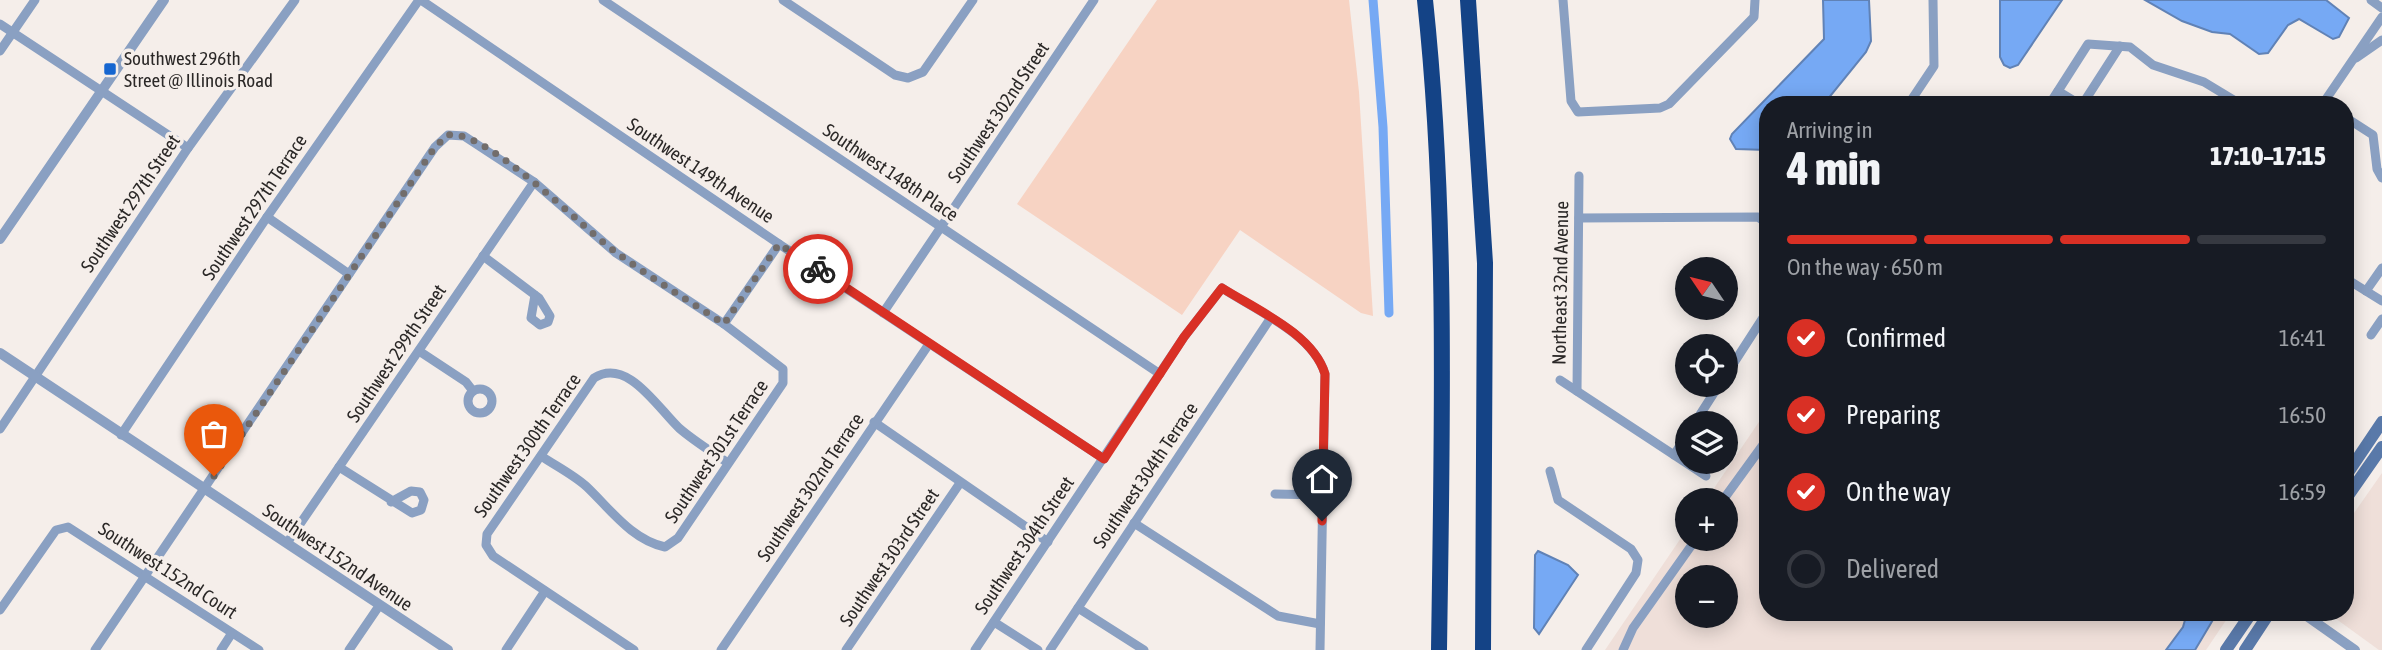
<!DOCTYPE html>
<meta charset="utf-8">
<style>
body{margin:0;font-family:"Asap Condensed",sans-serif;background:#20242c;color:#f1f3f6;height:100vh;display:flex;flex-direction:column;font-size:26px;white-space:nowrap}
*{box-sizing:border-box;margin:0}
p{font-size:23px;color:#9ea1a6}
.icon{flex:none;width:38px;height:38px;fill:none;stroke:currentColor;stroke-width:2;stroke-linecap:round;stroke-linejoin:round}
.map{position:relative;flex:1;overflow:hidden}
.sheet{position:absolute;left:1759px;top:96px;width:595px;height:525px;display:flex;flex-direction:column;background:#171b24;border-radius:28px;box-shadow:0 4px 18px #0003}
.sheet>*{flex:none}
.needle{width:46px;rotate:305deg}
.fabs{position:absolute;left:1675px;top:257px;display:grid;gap:14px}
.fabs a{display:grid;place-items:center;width:63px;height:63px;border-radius:50%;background:#171b24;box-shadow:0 4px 18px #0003;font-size:35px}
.pin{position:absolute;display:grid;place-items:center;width:60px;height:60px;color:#fff;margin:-72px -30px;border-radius:50% 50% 50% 0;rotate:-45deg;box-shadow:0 0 7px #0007}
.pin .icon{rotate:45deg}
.courier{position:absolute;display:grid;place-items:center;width:70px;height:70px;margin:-35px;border:5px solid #d93025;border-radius:50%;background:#fff;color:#222;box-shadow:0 2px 9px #0007}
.headline em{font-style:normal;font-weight:800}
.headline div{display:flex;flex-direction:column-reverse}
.headline{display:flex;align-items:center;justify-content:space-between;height:119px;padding:0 28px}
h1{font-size:46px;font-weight:800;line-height:52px}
.bar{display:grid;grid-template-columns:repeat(4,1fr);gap:10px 7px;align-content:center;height:84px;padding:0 28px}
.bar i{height:9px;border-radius:5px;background:#363941}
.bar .current{background:#d93025}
.bar p{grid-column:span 4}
ol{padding:0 28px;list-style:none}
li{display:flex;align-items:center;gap:21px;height:77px}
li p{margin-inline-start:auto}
li .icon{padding:7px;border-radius:50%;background:#d93025;color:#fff;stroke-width:4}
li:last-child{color:#9ea1a6}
li i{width:38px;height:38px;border:4px solid #363941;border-radius:50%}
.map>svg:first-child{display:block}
</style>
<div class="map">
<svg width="2382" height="650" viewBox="0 0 2382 650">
<rect width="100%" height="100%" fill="#f5eeea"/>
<g fill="#efdfd9" fill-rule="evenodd">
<path d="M1767,410L1768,612L2231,613L2206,650H1605L1687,529V539H1726V500H1706ZM1687,578H1726V616H1687Z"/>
<polygon points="2382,473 2382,650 2379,650 2328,613 2345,612 2345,526"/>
</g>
<polygon fill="#f7d3c3" points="1157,0 1349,0 1359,92 1373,316 1361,313 1240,230 1182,315 1017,204"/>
<g fill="#76a9f4" stroke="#6082b6" stroke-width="2">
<polygon points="1823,0 1869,0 1871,41 1866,52 1823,105 1768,105 1767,150 1736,149 1730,139 1732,134 1824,39"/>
<polygon points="2000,0 2062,0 2018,65 2010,68 2004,65 2000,57"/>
<polygon points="2145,0 2326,0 2349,18 2339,37 2333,39 2299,19 2288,25 2268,53 2259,54 2230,34 2212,32 2182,21"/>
<polygon points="1538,551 1568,565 1578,575 1539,634 1534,628 1535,555"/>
<polygon points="2187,613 2217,613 2195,650 2166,650 2183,627"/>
</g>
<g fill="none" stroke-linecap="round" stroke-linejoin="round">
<polyline stroke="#76a9f4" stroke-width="9" points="1373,0 1383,127 1389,313"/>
<g stroke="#8aa0c2" stroke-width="9">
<polyline points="421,0 779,244 1104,459"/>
<polyline points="603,0 1160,374"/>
<polyline points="783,0 895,75 908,78 923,72 973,0"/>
<polyline points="1563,0 1571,101 1578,112 1660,108 1669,104 1754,17 1755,0"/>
<polyline points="2371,0 2382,8"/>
<polyline points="0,24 188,148"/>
<polyline points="0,51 35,0"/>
<polyline points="2356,58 2382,40"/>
<polyline points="2058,91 2081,105"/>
<polyline points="1908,105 1934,66 1933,0"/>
<polyline points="2049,105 2088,44 2130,47 2153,65 2204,82 2242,105"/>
<polyline points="2082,105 2120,46"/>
<polyline points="2322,105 2382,17"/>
<polyline points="2345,117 2373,135 2377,169 2382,178"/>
<polyline points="267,217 349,274"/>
<polyline points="1579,218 1758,217 1768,224"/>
<polyline points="483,256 539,298 550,316 548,322 540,325 531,318 535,295"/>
<polyline points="2345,278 2382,301"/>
<polyline points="2366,291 2382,268"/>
<polyline points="883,313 1094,0"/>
<polyline points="724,324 779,244"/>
<polyline points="2371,335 2382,319"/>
<polyline points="419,351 466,382 473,391"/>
<polyline points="1726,375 1768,310"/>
<polyline points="1560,380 1706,476"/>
<circle cx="480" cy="401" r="12"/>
<polyline points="1577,391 1579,176"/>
<polyline points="874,422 1048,542"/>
<polyline points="1694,424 1719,385"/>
<polyline points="0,429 188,148 295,0"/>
<polyline points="121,435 267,217 419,0"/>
<polyline points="1674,455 1687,434"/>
<polyline points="339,467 412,513 421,510 424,500 420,492 411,491 391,502"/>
<polyline points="1550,471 1558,500 1631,549 1638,560 1636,573 1586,650"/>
<polyline points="1275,494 1322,495"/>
<polyline points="1723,500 1768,438"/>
<polyline points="1134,523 1278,616 1320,624"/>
<polyline points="287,543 534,182"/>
<polyline points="1078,608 1144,650"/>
<polyline points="0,610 56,530 68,527 259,650"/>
<polyline points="994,622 1038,650"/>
<path d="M95,650L435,147L448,135L464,136L534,182L616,253L724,324L783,369V383L678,538L665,547C632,540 611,510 587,487C574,475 556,466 541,456"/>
<polyline points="221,650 232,633"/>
<polyline points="349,650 379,606"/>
<polyline points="506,650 545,591"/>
<path d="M634,650L493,556L486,545L487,534L594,378C627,357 657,407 679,428C694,441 712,452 728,463"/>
<polyline points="721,650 929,344"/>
<polyline points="846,650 960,483"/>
<path d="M975,650L1184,337L1222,288C1257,311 1313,334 1325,374L1320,650"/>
<polyline points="1050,650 1270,319"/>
<polyline points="1623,650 1633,628 1696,539"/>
</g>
<g stroke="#8aa0c2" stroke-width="10">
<polyline points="0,239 164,0"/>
<polyline points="0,353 448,650"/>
<polyline points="2301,612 2355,650"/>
</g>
<g stroke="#5979a9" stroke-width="12">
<polyline points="2345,477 2382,422"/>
<polyline points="2345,500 2382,447"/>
<polyline points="2226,650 2252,612"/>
<polyline points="2245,650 2270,612"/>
</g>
<g stroke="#144386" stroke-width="16">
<path d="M1425,0C1448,216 1442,433 1439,650"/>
<polyline points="1468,0 1485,263 1483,650"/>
</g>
</g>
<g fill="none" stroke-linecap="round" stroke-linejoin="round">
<path stroke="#726d6b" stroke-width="7" stroke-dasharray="0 12.6" d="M214,476L435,147L448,135C486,128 584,230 617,253C651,278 688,300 724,324L779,244L818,269"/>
<path stroke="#d93025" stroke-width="9" d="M818,269L1104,459L1184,337L1222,288C1257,310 1313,334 1325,374L1322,521"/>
</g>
<rect fill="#1666d0" stroke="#f5eeea" stroke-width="2.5" x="103" y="62" width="14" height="14" rx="3.5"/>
<g text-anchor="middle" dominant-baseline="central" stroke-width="7" stroke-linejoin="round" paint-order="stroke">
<g font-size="19" fill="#2b2827" stroke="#f5eeea" text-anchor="start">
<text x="124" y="58">Southwest 296th<tspan x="124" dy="22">Street @ Illinois Road</tspan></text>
</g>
<g font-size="19" fill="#2b2827" stroke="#f5eeea">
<text transform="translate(998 112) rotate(-56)">Southwest 302nd Street</text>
<text transform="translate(701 170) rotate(34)">Southwest 149th Avenue</text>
<text transform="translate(891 172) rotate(34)">Southwest 148th Place</text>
<text transform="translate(130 203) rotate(-56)">Southwest 297th Street</text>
<text transform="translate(254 207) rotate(-56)">Southwest 297th Terrace</text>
<text transform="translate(1560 283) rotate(-89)">Northeast 32nd Avenue</text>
<text transform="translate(396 353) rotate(-56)">Southwest 299th Street</text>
<text transform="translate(527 445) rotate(-55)">Southwest 300th Terrace</text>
<text transform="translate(716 451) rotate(-56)">Southwest 301st Terrace</text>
<text transform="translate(1145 475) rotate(-56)">Southwest 304th Terrace</text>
<text transform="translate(810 487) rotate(-56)">Southwest 302nd Terrace</text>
<text transform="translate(1024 545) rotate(-56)">Southwest 304th Street</text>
<text transform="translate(338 557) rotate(34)">Southwest 152nd Avenue</text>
<text transform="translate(889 557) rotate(-56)">Southwest 303rd Street</text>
<text transform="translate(168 570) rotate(33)">Southwest 152nd Court</text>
</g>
</g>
</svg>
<div class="fabs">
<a><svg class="needle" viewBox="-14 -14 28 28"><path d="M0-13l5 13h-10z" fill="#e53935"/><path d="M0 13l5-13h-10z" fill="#9ea1a6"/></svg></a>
<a><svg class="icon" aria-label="locate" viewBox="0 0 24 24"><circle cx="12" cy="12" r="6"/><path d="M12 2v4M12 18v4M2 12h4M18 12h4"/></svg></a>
<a><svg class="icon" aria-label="layers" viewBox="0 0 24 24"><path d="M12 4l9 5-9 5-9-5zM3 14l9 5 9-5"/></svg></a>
<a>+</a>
<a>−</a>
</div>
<div class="pin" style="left:214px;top:476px;background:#ea580c"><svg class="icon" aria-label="bag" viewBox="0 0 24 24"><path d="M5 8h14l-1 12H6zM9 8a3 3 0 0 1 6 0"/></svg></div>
<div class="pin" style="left:1322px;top:521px;background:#1f2937"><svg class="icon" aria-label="home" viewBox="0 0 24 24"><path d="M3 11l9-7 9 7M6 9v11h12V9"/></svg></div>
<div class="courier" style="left:818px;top:269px"><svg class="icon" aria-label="bike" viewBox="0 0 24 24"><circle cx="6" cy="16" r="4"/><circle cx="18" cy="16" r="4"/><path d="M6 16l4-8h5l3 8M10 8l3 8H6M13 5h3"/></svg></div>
<section class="sheet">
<div class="headline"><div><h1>4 min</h1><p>Arriving in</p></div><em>17:10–17:15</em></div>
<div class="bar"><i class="current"></i><i class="current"></i><i class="current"></i><i></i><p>On the way · 650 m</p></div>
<ol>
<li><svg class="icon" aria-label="check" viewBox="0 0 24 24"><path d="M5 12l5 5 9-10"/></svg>Confirmed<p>16:41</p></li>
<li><svg class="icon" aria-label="check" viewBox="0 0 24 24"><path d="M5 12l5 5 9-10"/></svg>Preparing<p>16:50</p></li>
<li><svg class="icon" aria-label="check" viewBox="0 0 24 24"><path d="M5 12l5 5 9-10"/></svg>On the way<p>16:59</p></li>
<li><i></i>Delivered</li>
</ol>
</section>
</div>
